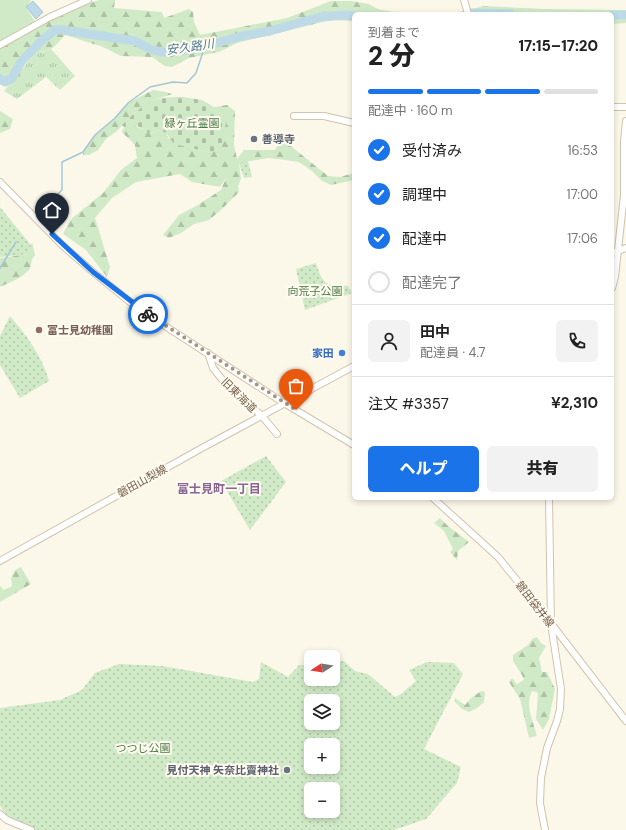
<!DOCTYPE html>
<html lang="ja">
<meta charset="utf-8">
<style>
body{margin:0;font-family:"DM Sans","Noto Sans JP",sans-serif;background:#f2f2f2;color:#222;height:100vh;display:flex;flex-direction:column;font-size:15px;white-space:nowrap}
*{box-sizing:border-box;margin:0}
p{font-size:13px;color:#767676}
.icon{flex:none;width:22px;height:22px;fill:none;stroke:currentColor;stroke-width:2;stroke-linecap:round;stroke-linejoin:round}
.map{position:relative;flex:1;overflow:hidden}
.side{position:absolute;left:352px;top:12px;width:262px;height:488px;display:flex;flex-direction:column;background:#fff;border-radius:6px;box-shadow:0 2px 6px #0003}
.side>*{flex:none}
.needle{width:26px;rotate:258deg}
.fabs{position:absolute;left:304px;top:650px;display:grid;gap:8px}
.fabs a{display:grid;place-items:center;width:36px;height:36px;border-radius:6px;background:#fff;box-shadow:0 2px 6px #0003;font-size:20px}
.pin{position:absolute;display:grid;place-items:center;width:34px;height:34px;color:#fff;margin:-41px -17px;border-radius:50% 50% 50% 0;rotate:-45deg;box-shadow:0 0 4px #0007}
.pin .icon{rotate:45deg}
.courier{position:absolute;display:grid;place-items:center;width:40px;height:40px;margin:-20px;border:3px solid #1a73e8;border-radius:50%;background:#fff;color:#222;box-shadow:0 1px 5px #0007}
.summary em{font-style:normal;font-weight:800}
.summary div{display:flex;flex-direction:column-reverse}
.summary{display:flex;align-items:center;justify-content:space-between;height:68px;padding:0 16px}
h1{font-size:26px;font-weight:800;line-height:30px}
.bar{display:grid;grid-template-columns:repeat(4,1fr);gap:6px 4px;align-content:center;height:48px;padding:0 16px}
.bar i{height:5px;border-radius:3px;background:#e0e0e0}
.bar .on{background:#1a73e8}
.bar p{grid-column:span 4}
.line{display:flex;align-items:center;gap:10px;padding:0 16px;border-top:1px solid #e0e0e0}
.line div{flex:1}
.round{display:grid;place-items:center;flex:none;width:42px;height:42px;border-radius:6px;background:#f2f2f2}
ol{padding:0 16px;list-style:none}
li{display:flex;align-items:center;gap:12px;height:44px}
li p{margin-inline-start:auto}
li .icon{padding:4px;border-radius:50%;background:#1a73e8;color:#fff;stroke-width:4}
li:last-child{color:#767676}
li i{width:22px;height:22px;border:2px solid #e0e0e0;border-radius:50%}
.button{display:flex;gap:8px;margin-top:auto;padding:8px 16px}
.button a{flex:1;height:46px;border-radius:6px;background:#1a73e8;color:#fff;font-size:16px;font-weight:800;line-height:46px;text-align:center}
.button a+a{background:#f2f2f2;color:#222}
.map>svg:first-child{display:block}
</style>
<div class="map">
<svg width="626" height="830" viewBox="0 0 626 830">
<defs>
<pattern id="grass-tufts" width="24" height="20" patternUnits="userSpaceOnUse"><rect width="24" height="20" fill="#d0eac7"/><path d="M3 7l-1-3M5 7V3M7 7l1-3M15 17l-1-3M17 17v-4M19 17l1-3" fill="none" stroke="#aec1a4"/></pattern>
<pattern id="forest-firs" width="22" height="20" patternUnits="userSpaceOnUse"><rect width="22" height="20" fill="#d0eac7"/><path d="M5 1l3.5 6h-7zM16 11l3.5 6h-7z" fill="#aec1a4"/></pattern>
<pattern id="cemetery-stones" width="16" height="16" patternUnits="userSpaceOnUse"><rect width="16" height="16" fill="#d0eac7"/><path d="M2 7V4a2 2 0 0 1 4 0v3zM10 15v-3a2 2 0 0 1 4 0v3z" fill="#aec1a4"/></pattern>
<pattern id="park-dots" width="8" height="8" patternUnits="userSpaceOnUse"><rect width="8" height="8" fill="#d0eac7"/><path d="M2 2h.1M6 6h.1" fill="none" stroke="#aec1a4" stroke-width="1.8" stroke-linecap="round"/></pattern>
</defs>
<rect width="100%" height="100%" fill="#fcf8e9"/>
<g fill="url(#grass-tufts)">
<polygon points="484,6 544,9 626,10 626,23 612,24 612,14 452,14"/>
<polygon points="51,49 75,76 60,90 46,77 17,99 4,91 37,51 43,52"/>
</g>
<g fill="url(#forest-firs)">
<path d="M99,0H115L114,8L162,12L164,18L189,9L193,12L194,22L200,35L287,18L331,1H351L369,4L378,9L404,14H354V21L331,20L237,43L219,52L189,58L172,67L165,66L152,57L121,56L103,47L65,35C57,44 50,54 37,51L12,78L0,79V40L50,17Z"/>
<polygon points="153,90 166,92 172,94 155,100 133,114 117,131 106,139 98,150 89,155 83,155 83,152 95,135 115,118 128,103"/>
<path d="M227,105L235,111L234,145L237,159L244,150H275L282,139L328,176L340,177L354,173V180L331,185L322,181L312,171L299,162L278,159L268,158L239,163L241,179L238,186L239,192L221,210L209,220L194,224L181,233L169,238L163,235L179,215L196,206L221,190L226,178L220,187L192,182L180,174L136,182L112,198L95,218L110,267L107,277L86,250L63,234L70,220L103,193L121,170L137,158L135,145L122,132C125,119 144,130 151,133L159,130L166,133L168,138L192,148L208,152L223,115L214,107Z"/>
<polygon points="0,111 13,119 10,129 0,133"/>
<path d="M32,242L35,255C30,261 32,265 29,270C21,279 10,282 0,287V258L28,254Z"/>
<polygon points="440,518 447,525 469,542 458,551 457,560 450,552 453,549 444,531 434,523"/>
<polygon points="21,567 31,584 0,602 0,586 4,590 12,586 11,578 15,570"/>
<path d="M537,637L541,643L546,646L539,658L542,672H547L555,689L549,719L543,730L536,719L538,693L532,691C525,705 533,721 537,736L529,738L520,699L509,682L512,678L517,684L524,680L522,675L513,661V655L528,645L532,639Z"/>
<polygon points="481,691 485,692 484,702 477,708 469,712 462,709 454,701 455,698 465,705 470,699"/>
</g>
<path fill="url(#cemetery-stones)" d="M183,97L202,100L214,107L223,115L226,123L220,151L208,152L174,144L166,133L160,130L150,133L137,126L124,127L122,125C131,116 142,105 155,100C164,97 174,97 183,97Z"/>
<g fill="url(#park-dots)" fill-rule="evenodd">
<polygon points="248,161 252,177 244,178 239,163"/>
<polygon points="0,207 31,245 29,254 0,257"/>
<path d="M316,263C323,285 325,285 348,286L352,293L305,310L296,269Z"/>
<path d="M10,316C27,336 42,356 49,381L20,398L0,365V336Z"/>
<polygon points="266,456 286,482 250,530 221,481"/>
<path d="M344,661L355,671L368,674L395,697L401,694L416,681L409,670L427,662L454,663L463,674L424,749L461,767L457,783L426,819L394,830H29L12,822L0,806V708L60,700L82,690L95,673L119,664L163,666L253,682L259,679L261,662L288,677L299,665H311V679H333V663ZM311,701H333V723H311ZM311,745H333V767H311ZM311,789H333V811H311Z"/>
</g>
<polygon fill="#d0eac7" points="0,0 31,0 26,8 37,24 0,41"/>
<polygon fill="#bddae6" stroke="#a4c7d7" points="33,1 43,12 36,19 26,7"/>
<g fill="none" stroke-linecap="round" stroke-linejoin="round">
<g stroke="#a4c7d7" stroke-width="1.5">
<polyline points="44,207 62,190 62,162 83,152 95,135 115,118 128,103 150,87 173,82 187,83 196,73 205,46"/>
<polyline points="0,268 16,242"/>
</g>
<g stroke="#bddae6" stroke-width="9">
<polyline points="466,14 472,13 511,14"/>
<polyline points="612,15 626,15"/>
<polyline points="0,79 5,82 12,78 21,62 41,41 55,30 63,30 135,41 150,49 161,52 167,52 194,49 242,36 270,31 320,17 345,15 354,16"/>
</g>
<g stroke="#d1c3ac" stroke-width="8">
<g id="secondary">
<polyline points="464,0 468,14"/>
<polyline points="0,45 50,17 88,0"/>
<polyline points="612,107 626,107"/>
<polyline points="294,116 324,116 354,123"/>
<polyline points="0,182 62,245 93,272 130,302 162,324 284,403 354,445"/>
<polyline points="612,253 626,248"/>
<polyline points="612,288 615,277 624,195 624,141 626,121"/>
<polyline points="208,353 213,368 224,382 262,416 277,434"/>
<polyline points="433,498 498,557 540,609 626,721"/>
<polyline points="0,561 202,448 354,366"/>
<polyline points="0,814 7,820 31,830"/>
<polyline points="545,830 540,803 541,778 547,748 557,721 560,709 561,689 551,624 549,498"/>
</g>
</g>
<use href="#secondary" stroke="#fff" stroke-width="6"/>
</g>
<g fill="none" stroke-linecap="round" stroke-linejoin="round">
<polyline stroke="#a69684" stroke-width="4" stroke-dasharray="0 7.2" points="148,314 296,410"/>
<polyline stroke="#1a73e8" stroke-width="5" points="52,234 93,272 148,314"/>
</g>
<g fill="#6b7280" stroke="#fffbf0" stroke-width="1.5">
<circle cx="254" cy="139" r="4"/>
<circle cx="287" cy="770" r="4"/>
</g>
<circle fill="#8d6e63" stroke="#fffbf0" stroke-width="1.5" cx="39" cy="330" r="4"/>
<circle fill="#3f7fe0" stroke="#fffbf0" stroke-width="1.5" cx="342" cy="353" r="4"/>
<g text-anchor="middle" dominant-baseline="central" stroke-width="4" stroke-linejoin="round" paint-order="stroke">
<g font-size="11" fill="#4c7c44" stroke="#fffbf0">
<text x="192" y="123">緑ヶ丘霊園</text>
<text x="315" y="291">向荒子公園</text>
<text x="143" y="748">つつじ公園</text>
</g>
<g font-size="11" font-weight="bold" fill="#5b616d" stroke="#fffbf0" text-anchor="start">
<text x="262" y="139">善導寺</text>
<text x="279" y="770" text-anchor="end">見付天神 矢奈比賣神社</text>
</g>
<g font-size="11" font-weight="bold" fill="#785e54" stroke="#fffbf0" text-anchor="start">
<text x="47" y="330">富士見幼稚園</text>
</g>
<g font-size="11" font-weight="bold" fill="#366cbe" stroke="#fffbf0" text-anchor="end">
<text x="334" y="353">家田</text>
</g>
<g font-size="11" fill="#77624d" stroke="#fffbf0">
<text transform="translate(239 395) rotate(44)">旧東海道</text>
<text transform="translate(142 481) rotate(-29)">磐田山梨線</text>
<text transform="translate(535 604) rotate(52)">磐田袋井線</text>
</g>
<g font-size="12" font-style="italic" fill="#4a7990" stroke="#fffbf0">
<text transform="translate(190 47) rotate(-8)">安久路川</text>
</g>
<g font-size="12" font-weight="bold" fill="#8b6592" stroke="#fffbf0">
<text x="219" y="489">富士見町一丁目</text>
</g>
</g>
</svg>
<div class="fabs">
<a><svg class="needle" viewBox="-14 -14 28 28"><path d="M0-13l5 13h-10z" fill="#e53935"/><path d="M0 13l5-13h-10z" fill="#767676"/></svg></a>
<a><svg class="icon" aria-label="layers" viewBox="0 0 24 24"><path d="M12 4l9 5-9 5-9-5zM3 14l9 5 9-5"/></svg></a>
<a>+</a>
<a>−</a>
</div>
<div class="pin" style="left:296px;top:410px;background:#ea580c"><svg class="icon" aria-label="bag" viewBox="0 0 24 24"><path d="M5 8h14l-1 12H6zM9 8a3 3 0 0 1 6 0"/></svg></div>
<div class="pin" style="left:52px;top:234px;background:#1f2937"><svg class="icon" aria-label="home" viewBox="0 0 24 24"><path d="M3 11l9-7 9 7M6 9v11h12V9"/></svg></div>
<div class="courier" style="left:148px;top:314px"><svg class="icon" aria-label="bike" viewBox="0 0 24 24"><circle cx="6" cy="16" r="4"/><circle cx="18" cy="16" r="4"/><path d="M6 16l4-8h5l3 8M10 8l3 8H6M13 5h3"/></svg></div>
<section class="side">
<div class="summary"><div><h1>2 分</h1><p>到着まで</p></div><em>17:15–17:20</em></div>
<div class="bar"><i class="on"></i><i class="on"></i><i class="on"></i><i></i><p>配達中 · 160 m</p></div>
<ol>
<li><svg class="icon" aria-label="check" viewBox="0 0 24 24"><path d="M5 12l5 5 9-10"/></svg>受付済み<p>16:53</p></li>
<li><svg class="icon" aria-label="check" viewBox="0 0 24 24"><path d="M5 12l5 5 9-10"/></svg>調理中<p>17:00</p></li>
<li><svg class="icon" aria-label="check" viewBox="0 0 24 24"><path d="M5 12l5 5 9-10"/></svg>配達中<p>17:06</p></li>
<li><i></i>配達完了</li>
</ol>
<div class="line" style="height:72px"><a class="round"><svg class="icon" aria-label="person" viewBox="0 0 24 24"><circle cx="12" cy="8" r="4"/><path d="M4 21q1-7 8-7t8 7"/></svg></a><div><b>田中</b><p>配達員 · 4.7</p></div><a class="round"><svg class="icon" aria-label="phone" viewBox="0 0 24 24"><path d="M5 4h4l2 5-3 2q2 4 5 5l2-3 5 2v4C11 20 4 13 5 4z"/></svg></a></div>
<div class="line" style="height:52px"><div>注文 #3357</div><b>¥2,310</b></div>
<div class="button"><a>ヘルプ</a><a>共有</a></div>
</section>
</div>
